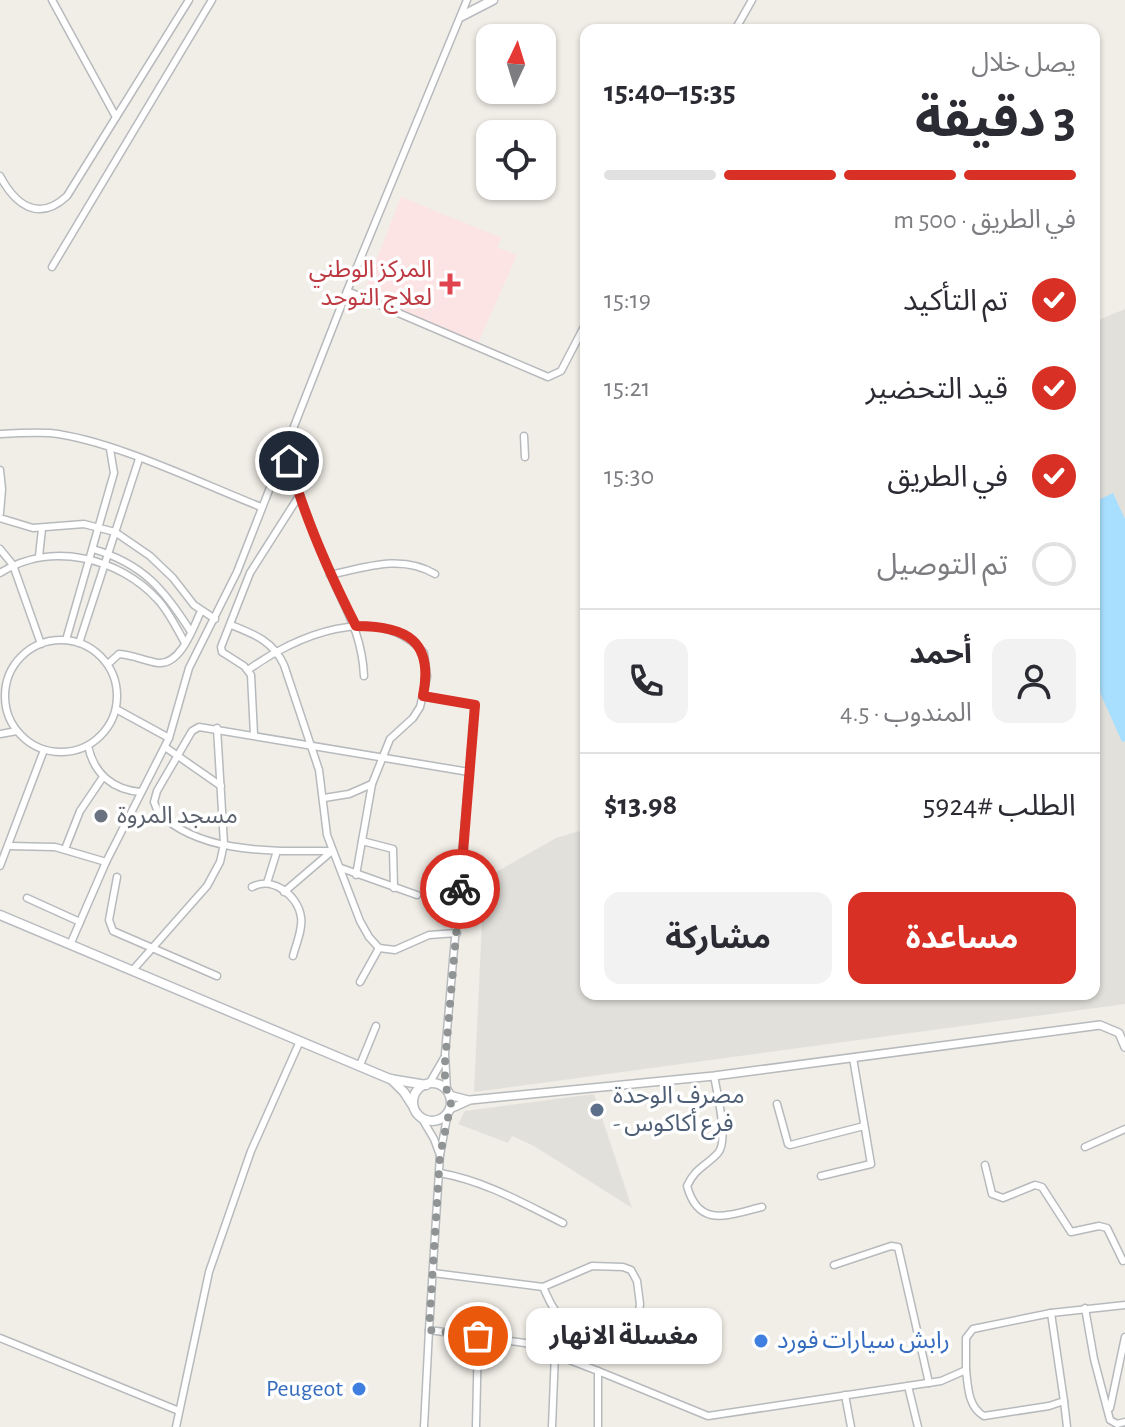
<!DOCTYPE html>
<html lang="ar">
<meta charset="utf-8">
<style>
body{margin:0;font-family:"Alegreya Sans","Noto Sans Arabic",sans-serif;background:#f2f2f3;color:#2b2b33;direction:rtl;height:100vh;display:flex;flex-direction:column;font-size:30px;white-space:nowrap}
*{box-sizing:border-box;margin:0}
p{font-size:26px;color:#7c7c81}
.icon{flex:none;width:44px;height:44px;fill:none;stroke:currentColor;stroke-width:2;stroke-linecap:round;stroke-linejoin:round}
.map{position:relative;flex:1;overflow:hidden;direction:ltr}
.sheet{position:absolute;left:580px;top:24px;width:520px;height:976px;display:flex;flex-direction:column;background:#fff;border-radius:16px;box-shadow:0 2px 6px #0004;direction:rtl}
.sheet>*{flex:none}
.needle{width:52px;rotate:4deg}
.fabs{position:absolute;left:476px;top:24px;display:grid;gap:16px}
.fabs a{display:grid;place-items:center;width:80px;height:80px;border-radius:16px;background:#fff;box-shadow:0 2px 6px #0004;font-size:40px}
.pin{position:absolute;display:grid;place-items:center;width:68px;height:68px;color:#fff;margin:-34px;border:4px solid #fff;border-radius:50%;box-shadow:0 2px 8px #0007}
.courier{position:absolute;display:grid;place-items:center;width:80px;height:80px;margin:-40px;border:6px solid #d93025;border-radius:50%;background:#fff;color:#222;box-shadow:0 2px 10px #0007}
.bubble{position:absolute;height:56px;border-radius:16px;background:#fff;box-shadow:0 2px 6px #0004;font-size:26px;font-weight:700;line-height:56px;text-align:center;direction:rtl}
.headline em{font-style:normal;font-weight:700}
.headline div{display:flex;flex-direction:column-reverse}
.headline{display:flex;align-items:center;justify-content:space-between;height:136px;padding:0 24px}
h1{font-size:52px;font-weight:700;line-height:60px}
.bar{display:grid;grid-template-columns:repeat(4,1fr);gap:12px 8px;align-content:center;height:96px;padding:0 24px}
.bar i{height:10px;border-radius:6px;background:#e1e1e2}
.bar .active{background:#d93025}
.bar p{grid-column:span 4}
.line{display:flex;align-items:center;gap:20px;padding:0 24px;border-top:2px solid #e1e1e2}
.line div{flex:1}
.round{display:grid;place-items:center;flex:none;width:84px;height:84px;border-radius:16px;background:#f2f2f3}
ol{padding:0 24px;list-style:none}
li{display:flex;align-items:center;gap:24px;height:88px}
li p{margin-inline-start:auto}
li .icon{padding:8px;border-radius:50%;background:#d93025;color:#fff;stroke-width:4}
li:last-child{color:#7c7c81}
li i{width:44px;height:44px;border:4px solid #e1e1e2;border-radius:50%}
.button{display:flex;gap:16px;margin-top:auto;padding:16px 24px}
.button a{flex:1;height:92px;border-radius:16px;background:#d93025;color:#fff;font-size:32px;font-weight:700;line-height:92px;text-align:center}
.button a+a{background:#f2f2f3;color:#2b2b33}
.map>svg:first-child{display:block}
</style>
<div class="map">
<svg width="1125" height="1427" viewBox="0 0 1125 1427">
<rect width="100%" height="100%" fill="#f1eee7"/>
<g fill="#e2e0db">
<polygon points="1125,309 1125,1004 474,1092 484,879 556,838 586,829 586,994 1094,994 1094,322"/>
<polygon points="594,1094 632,1208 534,1146 512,1136 508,1143 458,1124 465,1111"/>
</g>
<polygon fill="#fce4e4" points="401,197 502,238 497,247 517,255 478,343 361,299"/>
<polygon fill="#a8dfff" points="1113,493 1125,519 1125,741 1122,742 1094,679 1094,502"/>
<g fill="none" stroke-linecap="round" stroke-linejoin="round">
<g stroke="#b7babd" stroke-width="9">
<g id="minor">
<polyline points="52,0 116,117"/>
<polyline points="735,30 752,0"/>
<path d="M0,176C15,204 38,223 67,196L189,0"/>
<polyline points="52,267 212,0"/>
<polyline points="347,291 548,377 561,371 586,323"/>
<path d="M0,434C16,433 33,432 50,433C113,440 200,483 261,507"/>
<polyline points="524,436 525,457"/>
<path d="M289,461C300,499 314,535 329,571C345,609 362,633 364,676"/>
<polyline points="0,470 2,489 0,513"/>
<polyline points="0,518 33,528 84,524 115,532 150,556 173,578 194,605 215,619"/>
<polyline points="0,549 13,565 41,644"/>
<path d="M93,549C143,564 164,589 191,632"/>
<polyline points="39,556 42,529"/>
<path d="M0,573C50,541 119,557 158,600C169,612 177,629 185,643"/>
<path d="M330,575C366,567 402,554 435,574"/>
<path d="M231,625C254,634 273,641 284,665L319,770L327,835L360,921L369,937L379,948L395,950L429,935L457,933"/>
<circle cx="61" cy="696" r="56"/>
<polyline points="66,640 114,473 110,449"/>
<polyline points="79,643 139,459"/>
<path d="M108,664L119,654C133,655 145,661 158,663C181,665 193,628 201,611"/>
<path d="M248,670C295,636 378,600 424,653L427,677L420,707L413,718L390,739L372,784L356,875"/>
<polyline points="423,696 475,705 445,1054 447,1091"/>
<polyline points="116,709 169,738"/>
<polyline points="0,734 17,731"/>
<polyline points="254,735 251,675 244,666 222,652 221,647 250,573 299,496"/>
<path d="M88,746C94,774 113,790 141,792"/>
<polyline points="165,747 221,786"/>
<polyline points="324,798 349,794 372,784"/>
<polyline points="362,841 393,849 394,888"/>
<polyline points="9,846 55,847 106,862"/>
<polyline points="65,849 80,811 103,777"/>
<path d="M332,851C276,851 200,855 158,812L154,802L157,791L192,731L199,727L469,772"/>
<polyline points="0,866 44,750"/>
<polyline points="341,868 417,895"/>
<polyline points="117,877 109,920 113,931 217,976"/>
<polyline points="267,883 277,851"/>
<path d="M252,887C272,876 298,895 301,917C303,929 296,944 293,956"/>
<polyline points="284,892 332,851"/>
<polyline points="27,898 80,922"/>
<polyline points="70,945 106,862 169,738 189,668 237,572 347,291 467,0"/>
<polyline points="132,971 207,886 220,862 224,844 217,728"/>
<polyline points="360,982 379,948"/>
<polyline points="360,1065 376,1026"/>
<path d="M714,1076C717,1092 729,1141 718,1153C705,1167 696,1167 687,1186C699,1229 728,1215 762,1207"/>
<polyline points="429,1084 444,1058"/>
<polyline points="777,1104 788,1144 790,1145 864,1126"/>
<polyline points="421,1117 434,1139 440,1155 429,1330 525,1343 598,1371 598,1427"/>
<polyline points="1085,1147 1125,1129"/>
<polyline points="440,1155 448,1112"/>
<polyline points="985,1165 992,1194 1003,1198 1035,1185 1042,1187 1071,1232 1099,1226 1107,1228 1123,1261"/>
<path d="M440,1173C485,1181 523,1203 563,1223"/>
<polyline points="821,1176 871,1164 853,1058"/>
<polyline points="834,1265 891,1246 898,1247 929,1383"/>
<path d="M433,1273L543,1287L592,1266L623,1267L631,1270L637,1281L640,1304L637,1325C620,1342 574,1331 559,1315C551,1307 548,1297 543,1287"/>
<polyline points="1085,1308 1094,1359 1110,1420 1117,1424 1125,1422"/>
<polyline points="0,1338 179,1411"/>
<path d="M966,1370C968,1387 968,1407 984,1416L1049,1406L1064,1401L1051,1313"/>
<polyline points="598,1371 708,1416 941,1381 966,1370 966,1338 973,1329 1051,1313 1125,1305"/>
<polyline points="908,1386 918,1427"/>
<polyline points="845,1395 851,1427"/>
<polyline points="1064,1401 1067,1427"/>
<polyline points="1110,1408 1125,1337"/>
<polyline points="176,1427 209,1272 251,1151 300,1041"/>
<polyline points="424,1427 429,1330"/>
<polyline points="476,1427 478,1336"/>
<polyline points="552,1427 555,1353"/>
</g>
</g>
<g stroke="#b7babd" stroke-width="10">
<g id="tertiary">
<polyline points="449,1095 468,1100"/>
<polyline points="450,1109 470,1100 714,1076 1100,1025 1119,1033 1125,1047"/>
</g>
</g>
<g stroke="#b8bcc0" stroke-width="11">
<g id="secondary">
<polyline points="462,16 493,0"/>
<polyline points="0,915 390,1079 426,1085"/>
<polyline points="391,1079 404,1092 413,1106"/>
<circle cx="432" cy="1102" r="19"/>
</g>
</g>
<use href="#minor" stroke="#fff" stroke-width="6"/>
<use href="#tertiary" stroke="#fff" stroke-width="7"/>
<use href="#secondary" stroke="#fff" stroke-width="8"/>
</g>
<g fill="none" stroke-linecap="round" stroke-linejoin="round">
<polyline stroke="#919494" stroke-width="8" stroke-dasharray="0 14.4" points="460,889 445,1062 445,1084 451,1104 440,1155 429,1330 478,1336"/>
<path stroke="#d93025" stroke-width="10" d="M289,461C305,519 329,573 356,626C407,626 434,641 423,696L475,705L460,889"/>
</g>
<path fill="#e0444e" stroke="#fff" stroke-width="3" d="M446 272h8v8h8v8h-8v8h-8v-8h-8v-8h8z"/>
<circle fill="#6b7280" stroke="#fff" stroke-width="3" cx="101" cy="816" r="8"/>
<circle fill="#5c6f8a" stroke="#fff" stroke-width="3" cx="597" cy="1110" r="8"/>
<g fill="#3f7fe0" stroke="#fff" stroke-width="3">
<circle cx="761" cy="1341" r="8"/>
<circle cx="359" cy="1389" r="8"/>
</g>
<g text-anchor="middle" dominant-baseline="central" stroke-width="7" stroke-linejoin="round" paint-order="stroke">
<g font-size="24" fill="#be3a42" stroke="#fff" text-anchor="end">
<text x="432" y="270">المركز الوطني<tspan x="432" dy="28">لعلاج التوحد</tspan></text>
</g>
<g font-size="24" fill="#5b616d" stroke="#fff" text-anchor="start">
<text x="117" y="816">مسجد المروة</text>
</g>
<g font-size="24" fill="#4e5e75" stroke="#fff" text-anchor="start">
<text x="613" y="1096">مصرف الوحدة<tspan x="613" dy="28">- فرع أكاكوس</tspan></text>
</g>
<g font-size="24" fill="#366cbe" stroke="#fff" text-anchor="start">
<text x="777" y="1341">رابش سيارات فورد</text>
<text x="343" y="1389" text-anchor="end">Peugeot</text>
</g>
</g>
</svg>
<div class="fabs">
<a><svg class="needle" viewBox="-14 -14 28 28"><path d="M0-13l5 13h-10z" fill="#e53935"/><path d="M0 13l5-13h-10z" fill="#7c7c81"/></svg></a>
<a><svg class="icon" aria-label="locate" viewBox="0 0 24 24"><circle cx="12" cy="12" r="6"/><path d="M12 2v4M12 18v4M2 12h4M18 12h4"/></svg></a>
</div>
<div class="pin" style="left:478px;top:1336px;background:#ea580c"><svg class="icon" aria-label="bag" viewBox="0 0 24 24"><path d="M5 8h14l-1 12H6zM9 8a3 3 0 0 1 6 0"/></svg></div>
<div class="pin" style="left:289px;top:461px;background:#1f2937"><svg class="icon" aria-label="home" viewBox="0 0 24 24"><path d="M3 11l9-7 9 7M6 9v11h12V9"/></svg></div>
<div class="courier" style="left:460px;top:889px"><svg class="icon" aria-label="bike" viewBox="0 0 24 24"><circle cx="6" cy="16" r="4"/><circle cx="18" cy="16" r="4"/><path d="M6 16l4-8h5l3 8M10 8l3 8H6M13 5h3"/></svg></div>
<div class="bubble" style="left:526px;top:1308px;width:196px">مغسلة الانهار</div>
<section class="sheet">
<div class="headline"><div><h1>3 دقيقة</h1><p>يصل خلال</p></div><em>15:35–15:40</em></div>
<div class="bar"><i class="active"></i><i class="active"></i><i class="active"></i><i></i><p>في الطريق · 500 m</p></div>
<ol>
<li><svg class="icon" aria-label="check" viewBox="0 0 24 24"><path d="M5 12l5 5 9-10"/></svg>تم التأكيد<p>15:19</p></li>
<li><svg class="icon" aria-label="check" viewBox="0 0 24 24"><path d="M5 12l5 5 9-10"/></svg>قيد التحضير<p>15:21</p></li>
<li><svg class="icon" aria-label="check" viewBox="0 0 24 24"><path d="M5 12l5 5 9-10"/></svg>في الطريق<p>15:30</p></li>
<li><i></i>تم التوصيل</li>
</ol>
<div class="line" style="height:144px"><a class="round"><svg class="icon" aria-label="person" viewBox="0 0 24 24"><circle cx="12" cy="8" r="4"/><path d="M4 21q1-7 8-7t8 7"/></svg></a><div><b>أحمد</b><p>المندوب · 4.5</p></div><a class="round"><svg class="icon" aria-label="phone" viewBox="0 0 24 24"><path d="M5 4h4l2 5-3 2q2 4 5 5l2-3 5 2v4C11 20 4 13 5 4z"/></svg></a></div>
<div class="line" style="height:104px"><div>الطلب #5924</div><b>$13.98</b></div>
<div class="button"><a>مساعدة</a><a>مشاركة</a></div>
</section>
</div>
